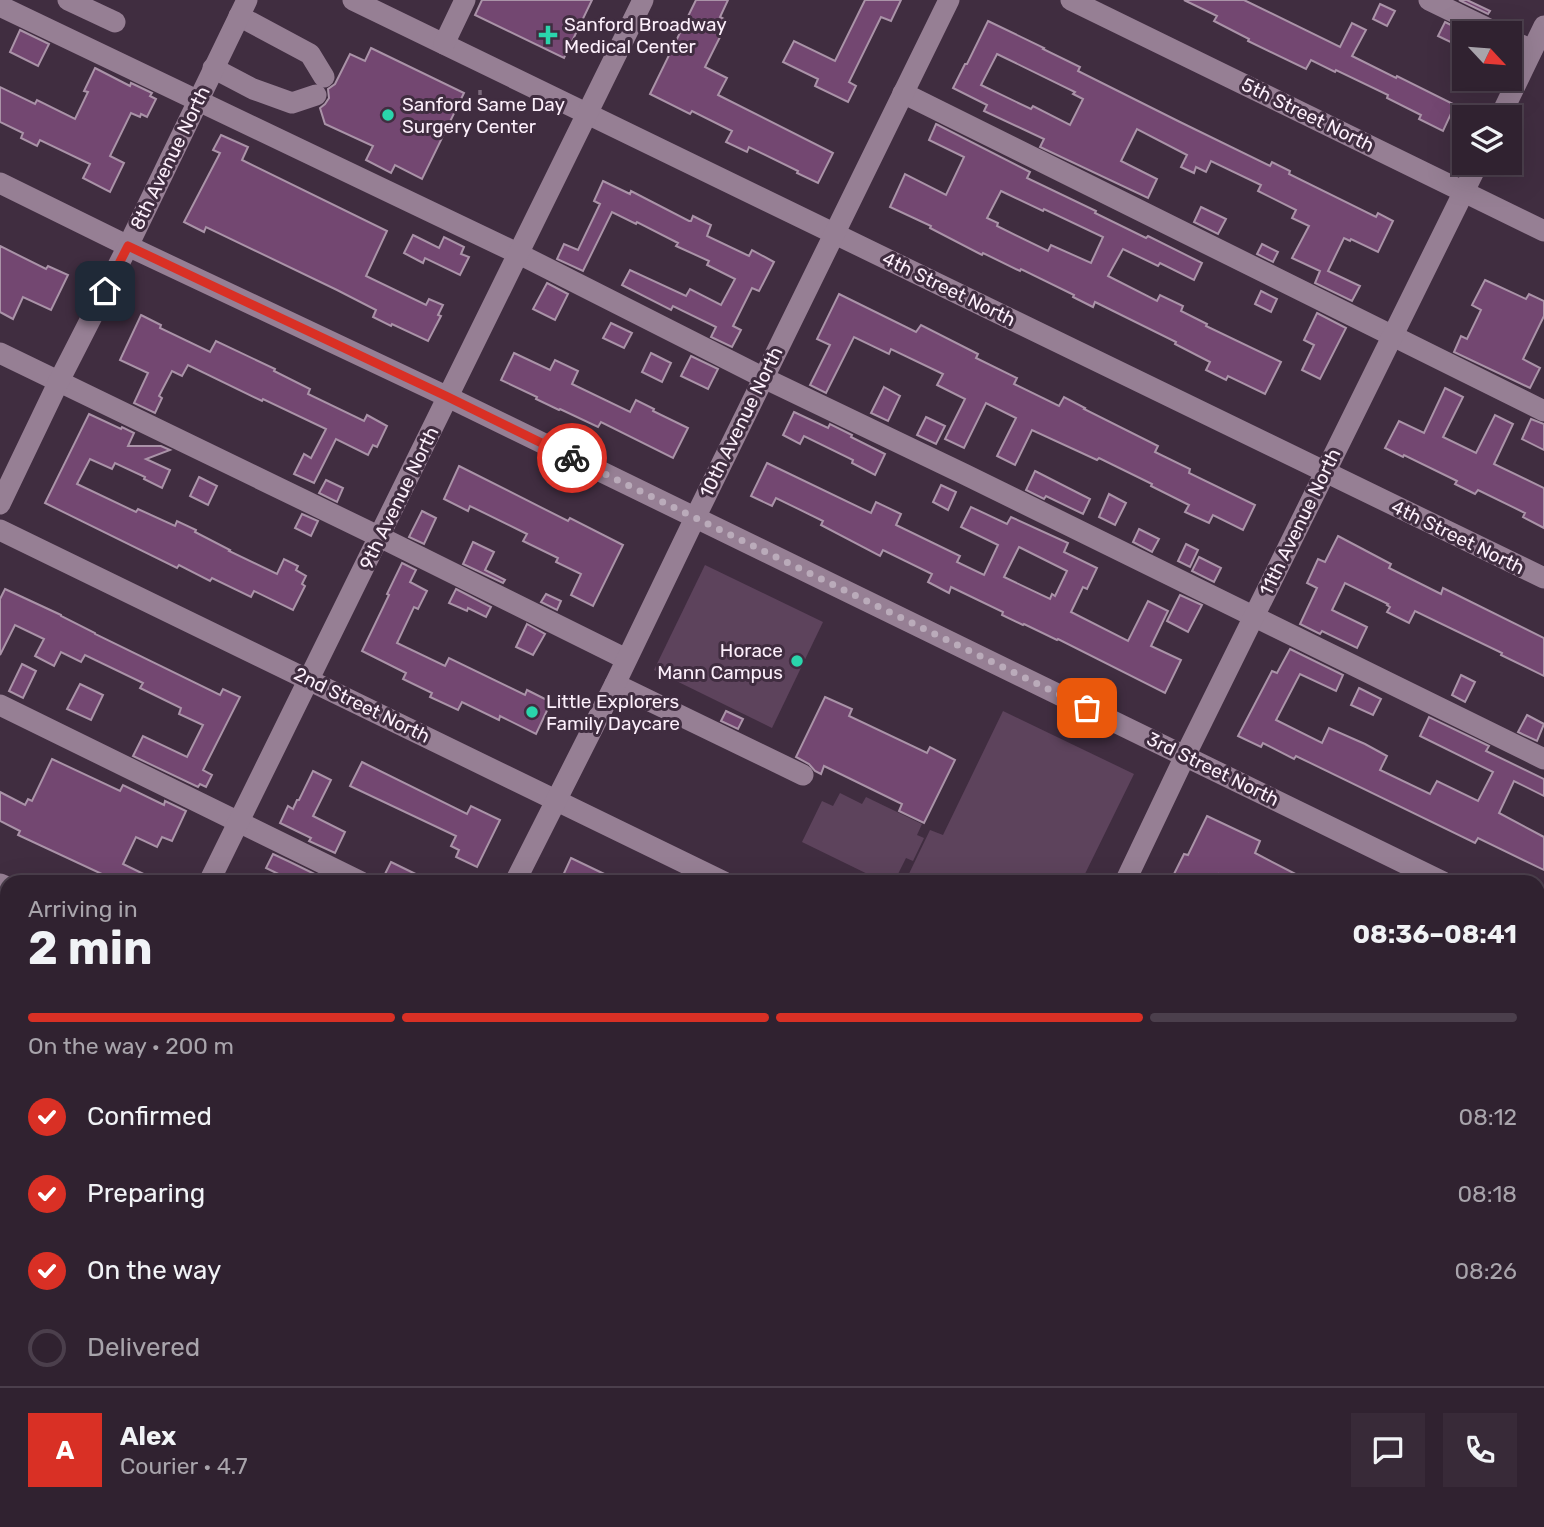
<!DOCTYPE html>
<meta charset="utf-8">
<style>
body{margin:0;font-family:Rubik,sans-serif;background:#382a38;color:#f1f3f6;height:100vh;display:flex;flex-direction:column;font-size:26px;white-space:nowrap}
*{box-sizing:border-box;margin:0}
p{font-size:23px;color:#a8a4ab}
.icon{flex:none;width:38px;height:38px;fill:none;stroke:currentColor;stroke-width:2;stroke-linecap:round;stroke-linejoin:round}
.map{position:relative;flex:1;overflow:hidden}
.side{position:absolute;left:0px;top:875px;width:1545px;height:653px;display:flex;flex-direction:column;background:#302230;border-radius:21px 21px 0 0;box-shadow:0 7px 28px #0002,0 0 0 2px #4b3f4c}
.side>*{flex:none}
.needle{width:46px;rotate:116deg}
.buttons{position:absolute;left:1452px;top:21px;display:grid;gap:14px}
.buttons a{display:grid;place-items:center;width:70px;height:70px;border-radius:0px;background:#302230;box-shadow:0 7px 28px #0002,0 0 0 2px #4b3f4c;font-size:35px}
.pin{position:absolute;display:grid;place-items:center;width:60px;height:60px;color:#fff;margin:-30px;border-radius:14px;box-shadow:0 4px 10px #0006}
.courier{position:absolute;display:grid;place-items:center;width:70px;height:70px;margin:-35px;border:5px solid #d93025;border-radius:50%;background:#fff;color:#222;box-shadow:0 2px 9px #0007}
.headline em{font-style:normal;font-weight:700}
.headline div{display:flex;flex-direction:column-reverse}
.headline{display:flex;align-items:center;justify-content:space-between;height:119px;padding:0 28px}
h1{font-size:46px;font-weight:700;line-height:52px}
.bar{display:grid;grid-template-columns:repeat(4,1fr);gap:10px 7px;align-content:center;height:84px;padding:0 28px}
.bar i{height:9px;border-radius:5px;background:#4b3f4c}
.bar .current{background:#d93025}
.bar p{grid-column:span 4}
.line{display:flex;align-items:center;gap:18px;padding:0 28px;border-top:2px solid #4b3f4c}
.line div{flex:1}
.round{display:grid;place-items:center;flex:none;width:74px;height:74px;border-radius:0px;background:#382a38}
ol{padding:0 28px;list-style:none}
li{display:flex;align-items:center;gap:21px;height:77px}
li p{margin-inline-start:auto}
li .icon{padding:7px;border-radius:50%;background:#d93025;color:#fff;stroke-width:4}
li:last-child{color:#a8a4ab}
li i{width:38px;height:38px;border:4px solid #4b3f4c;border-radius:50%}
.map>svg:first-child{display:block}
</style>
<div class="map">
<svg width="1544" height="1527" viewBox="0 0 1544 1527">
<rect width="100%" height="100%" fill="#402d40"/>
<g fill="#5d435c">
<polygon points="705,565 823,622 772,728 654,670"/>
<polygon points="1003,711 1134,774 1081,882 905,882 930,830 943,835"/>
<polygon points="840,793 862,804 866,797 922,824 917,835 924,838 913,861 906,858 894,882 884,882 802,842 822,801 833,806"/>
<polygon points="0,1260 7,1264 7,1521 517,1521 528,1527 0,1527"/>
</g>
<g fill="#734771" stroke="#aa93a8" stroke-width="2" fill-rule="evenodd">
<polygon points="482,0 592,0 564,58 475,15"/>
<polygon points="696,0 728,0 720,17 728,21 705,67 727,78 718,95 833,153 818,183 797,173 798,171 749,147 747,152 726,142 732,131 692,111 690,114 650,94"/>
<polygon points="865,0 901,0 891,21 881,17 849,82 856,86 848,102 815,86 818,79 783,62 794,41 835,61"/>
<polygon points="1184,0 1244,0 1340,47 1352,23 1366,30 1352,56 1396,78 1397,76 1455,105 1443,131 1419,119 1421,115 1387,98 1388,95 1336,70 1335,72 1311,60 1306,69 1248,41 1249,39 1214,21 1217,16"/>
<polygon points="1459,0 1467,0 1490,11 1488,14"/>
<polygon points="1380,4 1395,11 1387,26 1373,19"/>
<path d="M988,21L1044,48L1043,49L1080,67L1078,71L1180,122L1270,166L1272,162L1290,171L1289,174L1376,217L1378,213L1393,221L1378,252L1351,239L1350,241L1344,238L1328,271L1360,286L1352,301L1315,283L1320,271L1292,258L1309,226L1292,218L1296,210L1258,191L1261,185L1211,161L1206,172L1196,167L1194,173L1181,167L1187,155L1137,129L1121,161L1157,179L1148,198L1040,147L1044,139L984,111L987,105L953,88L965,64H967ZM997,54L1075,92L1073,94L1083,99L1070,125L1033,106L1031,109L981,85Z"/>
<polygon points="1445,22 1467,33 1465,33 1465,49 1438,36"/>
<polygon points="20,30 49,44 38,66 10,52"/>
<polygon points="371,48 464,93 422,179 395,165 391,173 366,160 373,146 325,124 320,108 325,104 329,98 328,89 335,84 350,54 365,61"/>
<polygon points="95,68 130,86 131,83 152,93 150,96 156,99 147,117 141,114 140,117 131,113 110,156 124,163 110,192 83,178 90,164 40,140 37,146 21,138 23,133 0,122 0,87 35,104 37,100 75,119 88,92 84,91"/>
<path d="M936,124L1030,172L1027,178L1096,211L1095,213L1146,238L1148,236L1202,263L1194,280L1160,263L1158,266L1123,249L1108,276L1157,301L1160,295L1183,306L1181,311L1207,324L1206,326L1281,362L1265,394L1228,376L1226,380L1206,370L1210,362L1175,344L1176,342L1095,302L1093,307L1073,297L1074,295L1021,269L1020,271L983,253L982,255L930,228L931,226L890,207L905,174L946,195L964,157L929,140ZM1001,191L1043,211L1044,209L1103,237L1091,263L1051,245L1048,251L997,226L998,223L987,218Z"/>
<polygon points="221,135 248,147 242,160 387,231 366,276 426,305 429,299 443,305 438,315 441,316 428,341 392,324 391,326 373,317 376,310 337,290 206,227 204,232 184,222 219,155 220,153 213,150"/>
<polygon points="603,181 630,194 631,191 689,221 691,221 693,216 711,225 707,236 749,256 752,250 774,262 759,291 752,288 733,326 741,330 732,347 711,337 716,327 673,306 671,310 622,285 630,270 686,296 690,289 721,305 735,279 707,265 709,261 676,246 678,243 637,222 636,224 612,212 583,271 557,259 564,244 578,250 600,204 594,201"/>
<polygon points="1201,207 1226,219 1218,234 1194,222"/>
<polygon points="413,235 439,248 444,237 464,247 461,254 469,257 460,275 425,258 423,263 404,253"/>
<polygon points="1262,244 1278,252 1273,262 1257,254"/>
<polygon points="0,246 46,269 48,266 68,275 51,310 23,297 13,319 0,312"/>
<polygon points="1485,280 1526,299 1529,294 1544,301 1544,316 1523,359 1540,368 1530,388 1454,352 1461,336 1467,339 1481,310 1472,305"/>
<polygon points="547,283 568,294 555,320 533,309"/>
<polygon points="1261,291 1277,299 1271,312 1255,304"/>
<polygon points="839,294 916,332 921,325 978,354 976,358 1017,378 1014,384 1059,406 1064,397 1085,408 1084,409 1158,446 1155,452 1190,469 1189,473 1255,505 1243,530 1213,515 1209,523 1185,512 1189,505 1151,486 1152,484 1099,458 1097,460 1032,430 1015,465 997,456 1016,418 986,403 964,448 945,439 965,399 937,385 943,374 891,349 889,354 854,337 826,393 810,385 830,345 817,339"/>
<polygon points="1317,313 1346,328 1320,379 1302,370 1314,345 1304,340"/>
<polygon points="141,315 161,325 160,328 210,352 216,341 275,369 274,371 310,389 308,394 364,421 367,415 387,426 377,447 373,445 368,455 336,439 314,483 294,474 304,454 311,458 326,429 263,399 262,401 188,365 182,376 172,371 159,396 162,398 155,413 134,403 148,373 120,360"/>
<polygon points="611,323 632,333 624,348 603,338"/>
<polygon points="514,353 550,370 555,360 578,371 572,384 630,412 636,400 654,409 653,411 688,428 673,458 601,422 598,427 560,409 559,410 536,399 537,397 501,380"/>
<polygon points="651,353 671,363 662,382 642,372"/>
<polygon points="691,356 718,369 708,389 681,376"/>
<polygon points="884,387 900,396 888,421 871,413"/>
<polygon points="1445,388 1463,397 1443,437 1476,453 1495,415 1513,424 1494,464 1544,488 1544,528 1523,517 1525,513 1478,490 1475,494 1455,484 1457,481 1404,455 1403,457 1385,448 1399,421 1424,433"/>
<polygon points="794,412 828,428 830,424 852,435 851,437 885,454 875,475 852,463 853,460 804,436 800,444 783,435"/>
<polygon points="89,414 121,429 122,427 134,433 128,446 161,446 170,450 146,459 170,470 162,488 144,479 145,477 115,463 112,469 90,459 77,484 136,512 138,509 175,526 177,521 196,530 195,532 230,550 229,551 277,574 284,559 298,566 296,570 306,576 302,584 305,586 293,610 254,591 251,597 212,578 210,581 179,565 177,568 45,503"/>
<polygon points="926,417 945,426 936,444 917,435"/>
<polygon points="1531,419 1544,424 1544,450 1522,439"/>
<path d="M767,463L871,513L876,502L901,514L896,525L960,556L957,562L984,575L998,545L961,527L971,507L1007,524L1011,517L1068,543L1064,552L1097,568L1087,589L1083,587L1071,612L1128,641L1148,601L1168,611L1151,646L1181,660L1165,693L1058,639L1057,640L1024,624L1023,625L1002,615L1003,612L951,587L949,593L928,582L932,574L883,550L880,556L821,525L823,521L776,498L772,506L751,496ZM1019,547L1067,571L1055,596L1052,594L1050,599L1004,577Z"/>
<polygon points="459,466 568,521 570,518 623,545 593,606 571,595 581,574 556,562 558,558 523,541 527,534 470,506 468,511 444,499"/>
<polygon points="1035,471 1090,499 1083,514 1046,496 1044,499 1026,490"/>
<polygon points="199,477 217,486 208,505 190,496"/>
<polygon points="326,480 343,488 337,502 319,493"/>
<polygon points="941,485 956,492 948,510 933,502"/>
<polygon points="1109,494 1126,503 1115,525 1099,517"/>
<polygon points="422,511 436,518 424,544 409,537"/>
<polygon points="302,514 318,521 311,536 295,528"/>
<polygon points="1139,529 1159,539 1152,552 1133,542"/>
<polygon points="1338,536 1391,564 1389,568 1441,594 1443,588 1544,638 1544,676 1501,655 1502,653 1415,611 1409,623 1387,612 1390,607 1387,605 1388,604 1345,583 1332,610 1367,627 1357,648 1322,631 1320,634 1300,624 1317,588 1307,583 1318,559 1325,562"/>
<polygon points="473,542 494,552 485,570 505,580 503,583 463,564"/>
<polygon points="1186,544 1198,550 1190,567 1178,561"/>
<polygon points="1199,557 1221,568 1214,582 1192,571"/>
<polygon points="402,563 416,570 410,582 427,591 418,609 414,607 397,643 445,666 449,658 525,695 527,690 551,702 536,734 500,716 499,720 462,702 458,710 430,697 432,693 403,679 406,673 362,651 389,595 387,594"/>
<polygon points="5,589 61,615 61,616 95,633 95,634 220,695 223,689 240,697 203,770 212,775 206,787 200,784 198,787 133,756 143,736 187,757 203,725 179,714 181,708 140,688 143,683 85,655 81,662 61,652 54,666 35,656 44,639 15,625 0,655 0,599"/>
<polygon points="456,589 491,607 486,617 468,608 467,611 449,603"/>
<polygon points="546,594 561,601 557,610 541,602"/>
<polygon points="1180,595 1202,605 1188,632 1167,621"/>
<polygon points="527,624 545,634 533,655 516,647"/>
<polygon points="1290,649 1343,675 1336,691 1300,674 1276,720 1322,743 1329,728 1365,744 1387,756 1380,770 1430,794 1437,781 1478,801 1493,772 1420,736 1429,717 1489,746 1486,751 1544,779 1544,796 1514,781 1499,813 1544,837 1544,870 1478,838 1475,843 1296,756 1294,759 1263,743 1261,747 1238,736 1272,671 1277,673"/>
<polygon points="22,664 36,671 23,698 9,691"/>
<polygon points="1461,675 1475,682 1465,702 1452,695"/>
<polygon points="80,684 103,695 91,720 67,709"/>
<polygon points="1359,688 1381,699 1373,715 1351,705"/>
<polygon points="825,697 852,709 849,716 927,753 930,747 955,760 924,823 899,811 902,804 824,766 821,774 815,771 809,764 796,757"/>
<polygon points="726,711 743,719 738,729 721,721"/>
<polygon points="1527,715 1544,724 1537,741 1518,732"/>
<polygon points="52,759 120,791 123,785 164,805 165,801 186,811 172,841 162,837 157,847 136,837 123,864 160,882 119,882 18,835 20,831 0,821 0,792 25,805 28,799 32,801"/>
<polygon points="362,762 467,814 471,806 500,820 477,867 456,857 459,850 451,846 456,836 350,786"/>
<polygon points="313,771 331,780 313,816 345,832 335,853 309,841 311,838 280,823 288,806 293,809 297,800 299,800"/>
<polygon points="1207,816 1260,841 1255,853 1311,882 1235,882 1219,874 1215,882 1191,882 1174,874 1184,854 1188,855"/>
<polygon points="273,854 290,862 331,882 295,882 266,868"/>
<polygon points="571,858 621,882 560,882"/>
<polygon points="391,862 432,882 381,882"/>
</g>
<g fill="none" stroke-linecap="round" stroke-linejoin="round">
<g stroke="#7c6b7c" stroke-width="3.5" stroke-dasharray="5 5" stroke-linecap="butt">
<polyline points="480,90 480,109"/>
<polyline points="522,1521 535,1527"/>
<polyline points="657,1521 670,1527"/>
<polyline points="517,1527 519,1521"/>
<polyline points="540,1527 543,1521"/>
</g>
<g stroke="#967f94" stroke-width="21">
<polyline points="68,0 115,22"/>
<polyline points="353,0 1544,578"/>
<polyline points="1071,0 1544,231"/>
<polyline points="1429,0 1497,33"/>
<polyline points="0,6 519,254 764,378 964,474 1544,759"/>
<polyline points="239,16 310,54 324,77"/>
<polyline points="1510,40 1532,50"/>
<polyline points="444,44 465,0"/>
<polyline points="213,68 253,89 292,103 316,95"/>
<polyline points="903,93 1544,411"/>
<polyline points="1500,117 1544,26"/>
<polyline points="0,183 128,246 448,397 1443,882"/>
<polyline points="0,353 380,537 626,659"/>
<polyline points="0,504 59,381 128,246 247,0"/>
<polyline points="0,530 724,882"/>
<polyline points="615,684 803,775"/>
<polyline points="0,705 361,882"/>
<polyline points="209,882 643,0"/>
<polyline points="515,882 615,684 695,518 949,0"/>
<polyline points="1125,882 1185,756 1478,163"/>
<polyline points="0,884 7,887"/>
<polyline points="1538,929 1544,932"/>
<polyline points="0,1054 7,1057"/>
<polyline points="1538,1104 1544,1107"/>
<polyline points="0,1230 7,1233"/>
<polyline points="0,1303 7,1289"/>
<polyline points="1538,1456 1544,1459"/>
<polyline points="596,1521 609,1527"/>
<polyline points="953,1521 966,1527"/>
<polyline points="1314,1521 1327,1527"/>
<polyline points="805,1527 808,1521"/>
</g>
<g stroke="#b289b0" stroke-width="21">
<polyline points="1538,1279 1544,1268"/>
<polyline points="1417,1527 1420,1521"/>
</g>
</g>
<g fill="none" stroke-linecap="round" stroke-linejoin="round">
<polyline stroke="#baabba" stroke-width="7" stroke-dasharray="0 12.6" points="572,458 1087,708"/>
<polyline stroke="#d93025" stroke-width="9" points="105,291 128,246 448,397 572,458"/>
</g>
<g fill="#2ad5ac" stroke="#402d40" stroke-width="2.5">
<path d="M544.5 24.5h7v7h7v7h-7v7h-7v-7h-7v-7h7z"/>
<circle cx="388" cy="115" r="7"/>
<circle cx="797" cy="661" r="7"/>
<circle cx="532" cy="712" r="7"/>
</g>
<g text-anchor="middle" dominant-baseline="central" stroke-width="6" stroke-linejoin="round" paint-order="stroke">
<g font-size="19" fill="#fceffb" stroke="#402d40" text-anchor="start">
<text x="564" y="24">Sanford Broadway<tspan x="564" dy="22">Medical Center</tspan></text>
<text x="402" y="104">Sanford Same Day<tspan x="402" dy="22">Surgery Center</tspan></text>
<text x="783" y="650" text-anchor="end">Horace<tspan x="783" dy="22">Mann Campus</tspan></text>
<text x="546" y="701">Little Explorers<tspan x="546" dy="22">Family Daycare</tspan></text>
</g>
<g font-size="19" fill="#fceffb" stroke="#402d40">
<text transform="translate(1308 115) rotate(26)">5th Street North</text>
<text transform="translate(170 158) rotate(-64)">8th Avenue North</text>
<text transform="translate(949 289) rotate(26)">4th Street North</text>
<text transform="translate(741 422) rotate(-64)">10th Avenue North</text>
<text transform="translate(399 498) rotate(-64)">9th Avenue North</text>
<text transform="translate(1300 522) rotate(-64)">11th Avenue North</text>
<text transform="translate(1458 537) rotate(26)">4th Street North</text>
<text transform="translate(362 705) rotate(26)">2nd Street North</text>
<text transform="translate(1213 769) rotate(26)">3rd Street North</text>
</g>
</g>
</svg>
<div class="buttons">
<a><svg class="needle" viewBox="-14 -14 28 28"><path d="M0-13l5 13h-10z" fill="#e53935"/><path d="M0 13l5-13h-10z" fill="#a8a4ab"/></svg></a>
<a><svg class="icon" aria-label="layers" viewBox="0 0 24 24"><path d="M12 4l9 5-9 5-9-5zM3 14l9 5 9-5"/></svg></a>
</div>
<div class="pin" style="left:1087px;top:708px;background:#ea580c"><svg class="icon" aria-label="bag" viewBox="0 0 24 24"><path d="M5 8h14l-1 12H6zM9 8a3 3 0 0 1 6 0"/></svg></div>
<div class="pin" style="left:105px;top:291px;background:#1f2937"><svg class="icon" aria-label="home" viewBox="0 0 24 24"><path d="M3 11l9-7 9 7M6 9v11h12V9"/></svg></div>
<div class="courier" style="left:572px;top:458px"><svg class="icon" aria-label="bike" viewBox="0 0 24 24"><circle cx="6" cy="16" r="4"/><circle cx="18" cy="16" r="4"/><path d="M6 16l4-8h5l3 8M10 8l3 8H6M13 5h3"/></svg></div>
<section class="side">
<div class="headline"><div><h1>2 min</h1><p>Arriving in</p></div><em>08:36–08:41</em></div>
<div class="bar"><i class="current"></i><i class="current"></i><i class="current"></i><i></i><p>On the way · 200 m</p></div>
<ol>
<li><svg class="icon" aria-label="check" viewBox="0 0 24 24"><path d="M5 12l5 5 9-10"/></svg>Confirmed<p>08:12</p></li>
<li><svg class="icon" aria-label="check" viewBox="0 0 24 24"><path d="M5 12l5 5 9-10"/></svg>Preparing<p>08:18</p></li>
<li><svg class="icon" aria-label="check" viewBox="0 0 24 24"><path d="M5 12l5 5 9-10"/></svg>On the way<p>08:26</p></li>
<li><i></i>Delivered</li>
</ol>
<div class="line" style="height:126px"><b class="round" style="background:#d93025;color:#fff">A</b><div><b>Alex</b><p>Courier · 4.7</p></div><a class="round"><svg class="icon" aria-label="chat" viewBox="0 0 24 24"><path d="M4 5h16v11H9l-5 4z"/></svg></a><a class="round"><svg class="icon" aria-label="phone" viewBox="0 0 24 24"><path d="M5 4h4l2 5-3 2q2 4 5 5l2-3 5 2v4C11 20 4 13 5 4z"/></svg></a></div>
</section>
</div>
